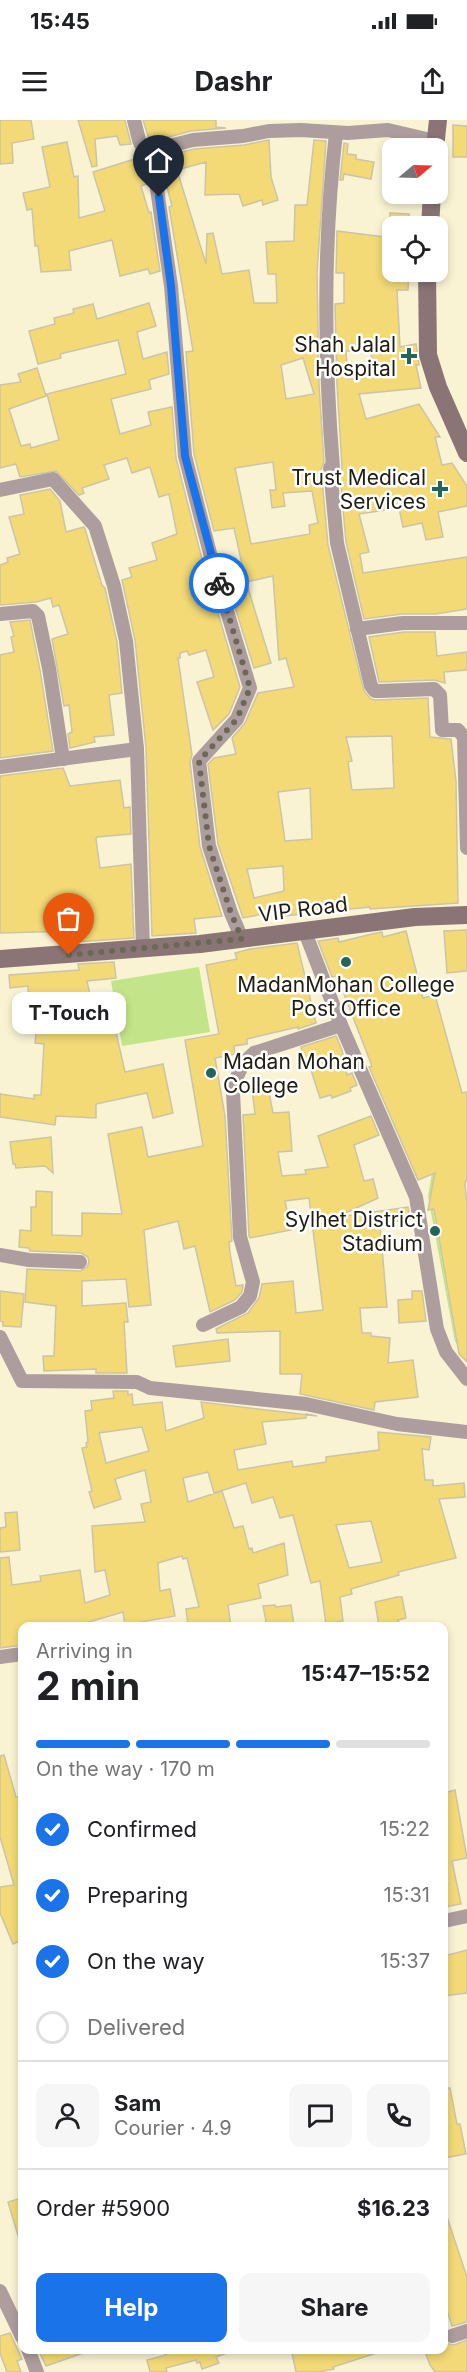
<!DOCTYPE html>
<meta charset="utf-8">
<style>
body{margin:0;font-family:Inter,sans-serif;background:#f6f6f6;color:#202124;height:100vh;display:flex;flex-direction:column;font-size:22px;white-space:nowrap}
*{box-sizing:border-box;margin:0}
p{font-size:20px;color:#757577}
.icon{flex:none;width:33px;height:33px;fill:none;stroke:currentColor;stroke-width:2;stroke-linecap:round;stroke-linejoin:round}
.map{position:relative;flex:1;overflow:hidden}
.panel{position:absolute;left:18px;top:1502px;width:430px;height:732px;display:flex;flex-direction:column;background:#fff;border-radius:12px;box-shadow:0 3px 9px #0003}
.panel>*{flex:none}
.needle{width:39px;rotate:71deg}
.controls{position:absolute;left:382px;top:18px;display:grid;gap:12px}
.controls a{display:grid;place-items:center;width:66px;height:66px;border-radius:12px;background:#fff;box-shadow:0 3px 9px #0003;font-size:30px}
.pin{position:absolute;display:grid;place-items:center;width:51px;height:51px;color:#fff;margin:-62px -26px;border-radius:50% 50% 50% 0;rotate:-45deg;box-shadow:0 0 6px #0007}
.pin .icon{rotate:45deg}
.courier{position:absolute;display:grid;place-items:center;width:60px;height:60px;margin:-30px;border:4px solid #1a73e8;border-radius:50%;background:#fff;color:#222;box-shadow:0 2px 8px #0007}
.bubble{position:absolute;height:42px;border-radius:12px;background:#fff;box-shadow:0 3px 9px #0003;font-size:20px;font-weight:700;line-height:42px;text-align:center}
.headline em{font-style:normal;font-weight:700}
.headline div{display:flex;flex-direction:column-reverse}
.headline{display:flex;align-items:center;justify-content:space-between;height:102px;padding:0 18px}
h1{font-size:39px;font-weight:700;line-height:45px}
.bar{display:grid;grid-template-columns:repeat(4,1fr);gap:9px 6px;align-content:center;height:72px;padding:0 18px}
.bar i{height:8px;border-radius:4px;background:#e0e0e0}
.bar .active{background:#1a73e8}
.bar p{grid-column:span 4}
.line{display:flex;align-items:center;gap:15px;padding:0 18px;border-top:2px solid #e0e0e0}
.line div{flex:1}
.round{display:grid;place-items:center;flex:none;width:63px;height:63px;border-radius:12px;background:#f6f6f6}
ol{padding:0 18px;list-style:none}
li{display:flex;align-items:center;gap:18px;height:66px}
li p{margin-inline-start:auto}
li .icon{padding:6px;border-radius:50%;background:#1a73e8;color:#fff;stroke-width:4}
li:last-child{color:#757577}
li i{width:33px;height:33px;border:3px solid #e0e0e0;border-radius:50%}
.action{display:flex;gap:12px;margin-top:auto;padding:12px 18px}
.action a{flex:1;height:69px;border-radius:12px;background:#1a73e8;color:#fff;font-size:24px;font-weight:700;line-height:69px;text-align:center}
.action a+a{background:#f6f6f6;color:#202124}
.status{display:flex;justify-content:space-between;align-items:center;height:42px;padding:0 30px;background:#fff;direction:ltr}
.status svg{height:16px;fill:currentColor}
header{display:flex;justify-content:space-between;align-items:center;height:78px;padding:0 18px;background:#fff;font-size:27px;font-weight:700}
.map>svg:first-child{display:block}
</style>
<div class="status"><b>15:45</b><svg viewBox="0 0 49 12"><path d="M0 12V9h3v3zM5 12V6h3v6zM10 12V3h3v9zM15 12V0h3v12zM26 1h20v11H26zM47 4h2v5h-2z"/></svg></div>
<header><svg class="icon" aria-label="menu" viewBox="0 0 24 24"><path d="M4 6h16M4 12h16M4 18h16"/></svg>Dashr<svg class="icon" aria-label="share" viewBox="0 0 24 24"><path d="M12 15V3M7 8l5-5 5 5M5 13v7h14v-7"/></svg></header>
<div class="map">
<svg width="467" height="2252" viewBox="0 0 467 2252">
<rect width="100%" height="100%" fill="#faf3d3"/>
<g fill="#c4e489">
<polygon points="199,847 210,912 122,926 111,861"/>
<polygon points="435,1036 438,1037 431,1077 456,1220 465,1223 463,1226 455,1222 428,1076"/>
</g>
<g fill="#f3da77" stroke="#ccc4a6" stroke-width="1.5" fill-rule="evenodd">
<polygon points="0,0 31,0 34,19 12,23 13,43 0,44"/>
<polygon points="78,0 125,0 131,24 120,25 117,16 95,19 97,46 92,47"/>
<polygon points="143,0 216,0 216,7 226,8 191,11 150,22"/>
<polygon points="453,5 467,6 467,37 453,37"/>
<path d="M269,20L271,57L278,80L263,85L262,80L243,86L239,74L205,75L206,42L177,50L206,144L207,114L213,113L222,154L249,150L254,183H277L276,154H268L266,122L294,121L295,85H307L314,20L326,21L317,153L319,265L324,342L321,349L328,425L364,571L371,579L375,580L428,578L430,617L451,619L456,661L458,783L370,789V787L284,796L283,790L243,798L218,724L208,644L214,638L236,634L232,618L245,603L258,573L294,567L286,538L279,540L273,456L246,462L234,408L214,411L194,334L186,232L193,231L169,87L172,86L163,52L157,38L194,29L244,25ZM303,238L314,274L286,279L281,245ZM273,342L276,370H270L272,388L285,386L283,373L312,371L318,403L309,405L310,414L251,424L235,348ZM392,616L394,668L352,670L348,642L352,641L346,617ZM310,668L312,719L285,721L278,672ZM283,746L284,771L254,778L247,749Z"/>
<polygon points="67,22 74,57 78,56 79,98 105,91 93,52 138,38 146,58 147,64 141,66 149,93 151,92 160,151 150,154 148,149 120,156 112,120 69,131 71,150 41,152 38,126 35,126 32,89 27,90 23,73 50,67 42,27"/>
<polygon points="344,23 348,24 347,34 356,35 356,39 374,42 371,59 344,54 343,60 340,60"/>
<polygon points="390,93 409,94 409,106 390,106"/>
<path d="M337,111L393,118V152H409L408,170H397L400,227L416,224L419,245H416L421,268L359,274L366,299L419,284L440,317H435L442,345L452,343L467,366V386L438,392L443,417L426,420L422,403L403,407L399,388L359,394L369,432L360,434L363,453L467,437V489L436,494H402L364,499L346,422L340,354L342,347L337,264L335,184L344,183V153H336ZM346,231H371L373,257L348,259Z"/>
<polygon points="149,183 156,206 137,212 143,239 167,232 169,254 149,260 151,269 111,279 120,314 151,305 148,292 172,287 176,338 203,443 240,567 229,594 213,610 197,562 214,557 206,530 189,535 187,531 180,533 180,538 178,538 192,635 190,642 200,727 222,796 194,799 196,813 152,816 146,628 135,520 122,460 132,457 129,448 157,440 152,423 177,414 169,374 159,377 150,347 132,353 127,338 104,345 109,359 82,368 84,373 79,375 56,351 20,357 16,344 0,348 0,265 21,262 18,254 37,248 46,276 9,289 21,326 30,324 31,328 59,320 47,274 126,254 118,220 60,234 61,238 38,244 29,211 55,204 54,198 74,193 73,189 93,184 97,199"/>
<polygon points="50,369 60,381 66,412 84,407 85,409 102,465 105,468 117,522 122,573 109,575 114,615 94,617 95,622 70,628 68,614 72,612 69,585 64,586 52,519 68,514 59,485 53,487 51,478 36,482 0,485 0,445 8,442 7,438 20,434 9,397 24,394 20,375"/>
<polygon points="248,468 271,543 254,548 231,474"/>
<polygon points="30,500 40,550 53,631 0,638 0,535 14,532 11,517 14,516 10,502"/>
<polygon points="404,512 435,512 437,536 467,532 467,550 444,552 445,563 434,560 379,562 369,517"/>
<polygon points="63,648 70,666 120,660 124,688 130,687 131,714 97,717 96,719 100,748 131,744 134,818 76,822 75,811 0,813 0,656"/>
<polygon points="467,810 467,851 447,853 444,811"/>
<polygon points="406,811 423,878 435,875 462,973 467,972 467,1057 465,1065 467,1083 467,1242 459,1234 434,1089 428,1090 435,1053 418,1060 369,947 372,946 337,856 332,857 318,821 338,818 339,822 376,813 382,812 383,817"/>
<polygon points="297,823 316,903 298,909 298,907 247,919 247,924 234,926 235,934 215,938 225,996 232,1121 229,1122 230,1133 236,1166 243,1165 242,1172 235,1180 210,1192 195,1126 184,1129 178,1101 144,1110 151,1185 129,1187 126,1159 82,1161 82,1186 126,1183 128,1202 124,1202 127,1253 96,1253 96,1249 44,1251 43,1236 54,1236 56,1186 25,1182 27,1149 80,1151 87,1147 89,1142 88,1137 81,1133 30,1131 29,1128 19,1127 20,1110 31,1111 31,1087 36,1087 36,1071 52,1072 52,1115 82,1116 82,1093 122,1094 108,1014 142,1007 148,1037 203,1026 185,920 219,914 206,845 237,839 235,833 250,829"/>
<polygon points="114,842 116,858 87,861 96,903 113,899 125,952 163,944 173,993 153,998 147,973 96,984 96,998 56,996 55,1005 0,997 0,974 34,979 34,975 41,975 44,924 35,923 39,884 29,885 28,866 10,868 9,855 79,850 78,844"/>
<polygon points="336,916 342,930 347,955 352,953 357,965 350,968 351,971 332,978 331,975 320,978 310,947 305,948 301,927"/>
<polygon points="268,967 273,993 289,992 292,1031 278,1032 282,1056 306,1054 305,1050 328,1047 318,1016 371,996 379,1015 354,1025 364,1061 373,1059 378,1078 339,1096 339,1097 408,1087 410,1099 380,1104 387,1187 360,1188 362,1213 371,1213 371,1216 390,1218 388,1243 413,1240 418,1277 375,1282 374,1290 300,1274 302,1254 280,1254 280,1211 217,1213 216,1209 248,1193 259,1178 262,1164 293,1161 296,1193 323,1190 309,1078 285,1081 291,1110 250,1118 249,1116 243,995 255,994 252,969"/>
<polygon points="51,1017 53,1053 45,1046 16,1048 15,1044 13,1044 10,1022"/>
<polygon points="0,1171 24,1174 21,1207 3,1206 3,1202 0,1201"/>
<polygon points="412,1171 422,1171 426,1201 399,1203 398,1180 412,1179"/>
<polygon points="228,1219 230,1241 176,1247 173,1226"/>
<path d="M113,1271H128V1275L132,1274L133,1285L162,1282L166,1311L204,1298L201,1282L317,1296L306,1294V1298L262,1302L266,1324L234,1330L238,1350L292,1341L293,1347L326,1342V1337L379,1330L378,1312L431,1317L429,1330L422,1329L425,1360H433V1366L464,1363L465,1377L439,1379L456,1438L398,1452L399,1455L351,1469L352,1474L340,1477L343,1501L326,1504L320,1461L311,1463L293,1395L280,1398L273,1377L252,1383L246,1363L214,1373L208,1352L183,1358L188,1382L222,1371L234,1408L243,1406L249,1429L252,1428L253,1433L284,1423L288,1455L258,1464L261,1478L228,1485L231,1506H188L186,1489L199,1487L187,1438L183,1439L182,1436L158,1443L160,1471L170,1469L175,1496L125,1505L123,1492L82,1504V1506H22V1525L0,1528V1438L9,1437L12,1465L41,1461L40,1456L80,1450L85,1483L110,1475L105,1450L95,1452L92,1406L145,1402L141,1384L151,1382L145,1350L115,1359L121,1379L94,1388L89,1372L92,1371L82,1328L87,1327L86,1323L88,1322L85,1291L92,1290L91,1281L114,1278ZM142,1307L149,1331L106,1343L99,1313ZM371,1401L382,1442L349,1448L336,1405Z"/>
<polygon points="17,1392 20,1430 0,1432 0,1408 6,1407 5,1393"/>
<polygon points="397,1477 402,1477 406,1498 398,1500 400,1506 379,1506 375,1482"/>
<polygon points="275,1485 276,1487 291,1485 294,1506 267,1506 263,1486"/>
<polygon points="4,1635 16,1677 22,1676 22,1820 13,1824 0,1793 0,1767 14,1765 0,1717 0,1636"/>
<polygon points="455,1670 467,1738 452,1741 461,1784 444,1787 444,1673"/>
<polygon points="467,1830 467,1873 444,1876 444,1836"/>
<polygon points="444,1968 450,1968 457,2004 460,2004 466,2034 444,2038"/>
<polygon points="22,2078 22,2119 19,2119 8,2082"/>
<polygon points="444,2097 447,2097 467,2157 467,2202 452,2206 444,2181"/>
<polygon points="10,2213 22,2239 17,2241 21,2252 7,2252 0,2233 0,2216"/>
<polygon points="467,2220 467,2252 435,2252 430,2245 424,2229 444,2229 444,2223 454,2225"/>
<polygon points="38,2229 89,2229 89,2231 46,2246"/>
<polygon points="164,2229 232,2229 232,2231 216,2237 219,2243 202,2249 200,2242 197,2243 196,2240 166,2248 167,2252 150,2252 147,2240 166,2235"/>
<polygon points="291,2229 380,2229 380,2232 333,2247 334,2249 319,2252 296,2252"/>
</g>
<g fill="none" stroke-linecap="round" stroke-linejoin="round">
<g stroke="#ad9d9e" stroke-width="14">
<polyline points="134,0 139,20 155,55 171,166 185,336 212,441 250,568 237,599 199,641 209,726 231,793 242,819"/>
<path d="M336,13C323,124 324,237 333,348H330L337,423L371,566L375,571H380L434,569L440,575L442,610H458L464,617L467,728"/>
<polyline points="145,32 193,20 243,16 269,11 301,10 348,13 388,10 435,21"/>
<polyline points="0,370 53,359 95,406 114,466 126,521 137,629 143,829"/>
<polyline points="0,494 33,491 38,496 49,548 63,639"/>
<polyline points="357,509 403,503 467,503"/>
<polyline points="0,647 137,629"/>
<polyline points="305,812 341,905 416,1077 437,1209 446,1232 467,1259"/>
<polyline points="0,1135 29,1140 80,1142"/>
<path d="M203,1205L241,1187L250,1176L253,1162L240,1117L233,972C236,956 241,944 254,933L341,905"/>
<polyline points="0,1217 22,1261 137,1262 150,1268 306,1284 397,1304 467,1312"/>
<polyline points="0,1537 22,1534"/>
<polyline points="444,1801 467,1796"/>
<polyline points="0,2171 22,2217"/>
<polyline points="452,2216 467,2211"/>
<polyline points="28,2229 37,2252"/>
</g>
<g stroke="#8a7476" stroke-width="18">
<polyline points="435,28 438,0"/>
<polyline points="430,106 432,74"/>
<polyline points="427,152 428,235 438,267 467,333"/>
<polyline points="0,839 200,824 415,797 467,795"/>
</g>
</g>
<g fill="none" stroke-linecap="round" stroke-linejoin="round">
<polyline stroke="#6c6856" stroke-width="6" stroke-dasharray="0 10.8" points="69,835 242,819 231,793 209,726 199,641 237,599 250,568 219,463"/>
<polyline stroke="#1a73e8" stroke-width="8" points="159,77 171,166 185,336 219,463"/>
</g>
<g fill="#236657" stroke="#fff" stroke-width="2">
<path d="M406 227h6v6h6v6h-6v6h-6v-6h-6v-6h6z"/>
<path d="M437 360h6v6h6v6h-6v6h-6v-6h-6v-6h6z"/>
<circle cx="346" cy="842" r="6"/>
<circle cx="211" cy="953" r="6"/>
<circle cx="435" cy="1111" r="6"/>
</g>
<g text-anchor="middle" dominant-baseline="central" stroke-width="5" stroke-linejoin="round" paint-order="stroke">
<g font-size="21" fill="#201d12" stroke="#fff" text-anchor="end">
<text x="396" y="224">Shah Jalal<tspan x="396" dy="24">Hospital</tspan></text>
<text x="426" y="357">Trust Medical<tspan x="426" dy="24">Services</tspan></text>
<text x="346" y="864" text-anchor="middle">MadanMohan College<tspan x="346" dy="24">Post Office</tspan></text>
<text x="223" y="941" text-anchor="start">Madan Mohan<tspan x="223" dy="24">College</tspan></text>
<text x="423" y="1099">Sylhet District<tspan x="423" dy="24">Stadium</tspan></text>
</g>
<g font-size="21" fill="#201d12" stroke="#fff">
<text transform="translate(303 789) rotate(-7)">VIP Road</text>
</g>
</g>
</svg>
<div class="controls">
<a><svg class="needle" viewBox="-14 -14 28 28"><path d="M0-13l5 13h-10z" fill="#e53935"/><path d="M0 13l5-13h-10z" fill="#757577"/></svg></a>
<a><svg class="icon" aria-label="locate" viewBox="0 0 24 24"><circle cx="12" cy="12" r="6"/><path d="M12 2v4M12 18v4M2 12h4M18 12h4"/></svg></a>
</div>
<div class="pin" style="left:69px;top:835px;background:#ea580c"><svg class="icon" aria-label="bag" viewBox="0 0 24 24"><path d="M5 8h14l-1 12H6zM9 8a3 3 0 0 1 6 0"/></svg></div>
<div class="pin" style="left:159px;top:77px;background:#1f2937"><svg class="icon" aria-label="home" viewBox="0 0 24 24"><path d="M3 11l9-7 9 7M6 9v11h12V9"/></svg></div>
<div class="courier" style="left:219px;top:463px"><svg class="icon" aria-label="bike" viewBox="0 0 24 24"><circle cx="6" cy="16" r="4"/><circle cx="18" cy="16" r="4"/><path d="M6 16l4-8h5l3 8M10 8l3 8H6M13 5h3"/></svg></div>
<div class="bubble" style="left:12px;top:872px;width:114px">T-Touch</div>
<section class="panel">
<div class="headline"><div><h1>2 min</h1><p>Arriving in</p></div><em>15:47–15:52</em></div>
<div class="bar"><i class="active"></i><i class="active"></i><i class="active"></i><i></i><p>On the way · 170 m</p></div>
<ol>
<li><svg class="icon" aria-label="check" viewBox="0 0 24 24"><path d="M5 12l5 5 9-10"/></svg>Confirmed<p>15:22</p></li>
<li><svg class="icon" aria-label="check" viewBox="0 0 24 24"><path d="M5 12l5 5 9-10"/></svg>Preparing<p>15:31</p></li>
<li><svg class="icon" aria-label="check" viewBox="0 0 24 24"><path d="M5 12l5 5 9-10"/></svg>On the way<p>15:37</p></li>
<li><i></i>Delivered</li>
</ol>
<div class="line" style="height:108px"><a class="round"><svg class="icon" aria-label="person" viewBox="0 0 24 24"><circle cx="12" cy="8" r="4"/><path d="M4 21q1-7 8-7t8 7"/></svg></a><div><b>Sam</b><p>Courier · 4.9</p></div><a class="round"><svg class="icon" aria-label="chat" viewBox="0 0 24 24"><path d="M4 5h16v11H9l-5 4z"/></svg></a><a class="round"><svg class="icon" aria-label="phone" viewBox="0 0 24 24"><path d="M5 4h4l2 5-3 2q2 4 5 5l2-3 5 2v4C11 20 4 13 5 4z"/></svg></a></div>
<div class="line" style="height:78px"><div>Order #5900</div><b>$16.23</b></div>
<div class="action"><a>Help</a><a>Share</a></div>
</section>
</div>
